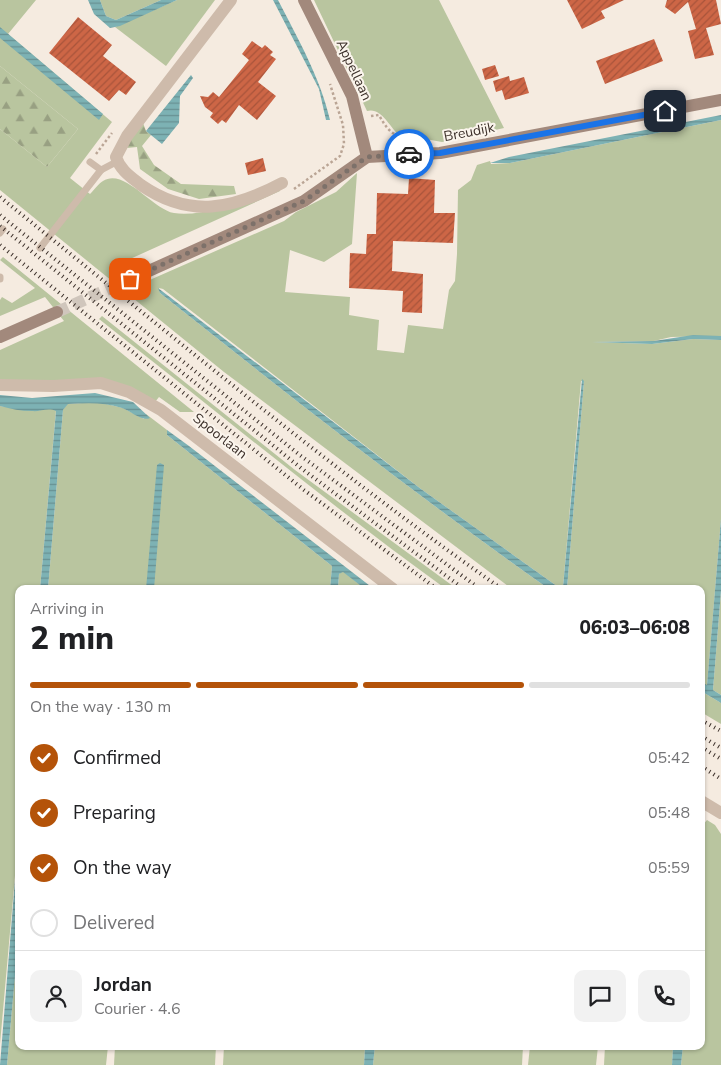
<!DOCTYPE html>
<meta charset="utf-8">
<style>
body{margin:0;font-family:"Nunito Sans",sans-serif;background:#f2f2f2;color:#202124;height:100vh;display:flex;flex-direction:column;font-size:19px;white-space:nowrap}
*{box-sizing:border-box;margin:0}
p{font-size:16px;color:#757577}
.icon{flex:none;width:28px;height:28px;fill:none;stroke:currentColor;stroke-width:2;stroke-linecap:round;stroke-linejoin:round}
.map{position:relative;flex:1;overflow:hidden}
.side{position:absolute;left:15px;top:585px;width:690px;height:465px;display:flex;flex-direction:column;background:#fff;border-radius:10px;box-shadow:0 1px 4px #0004}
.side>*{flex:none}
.pin{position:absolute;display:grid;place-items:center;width:42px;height:42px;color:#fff;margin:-21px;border-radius:10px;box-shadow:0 2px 8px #0006}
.courier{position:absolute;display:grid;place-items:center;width:50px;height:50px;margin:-25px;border:4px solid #1a73e8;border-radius:50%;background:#fff;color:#222;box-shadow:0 1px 6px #0007}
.overview em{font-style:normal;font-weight:800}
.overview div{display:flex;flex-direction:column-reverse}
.overview{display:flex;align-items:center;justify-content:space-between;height:85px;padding:0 15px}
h1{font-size:32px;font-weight:800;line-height:38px}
.bar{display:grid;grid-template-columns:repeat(4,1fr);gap:8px 5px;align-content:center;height:60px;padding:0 15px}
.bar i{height:6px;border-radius:4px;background:#e0e0e0}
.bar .on{background:#b45309}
.bar p{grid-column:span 4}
.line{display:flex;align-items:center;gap:12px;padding:0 15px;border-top:1px solid #e0e0e0}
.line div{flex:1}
.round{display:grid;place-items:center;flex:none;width:52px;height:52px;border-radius:10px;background:#f2f2f2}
ol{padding:0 15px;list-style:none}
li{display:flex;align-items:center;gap:15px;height:55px}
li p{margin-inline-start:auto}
li .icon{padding:5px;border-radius:50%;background:#b45309;color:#fff;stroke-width:4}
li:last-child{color:#757577}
li i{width:28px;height:28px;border:2px solid #e0e0e0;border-radius:50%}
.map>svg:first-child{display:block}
</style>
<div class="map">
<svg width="721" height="1065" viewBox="0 0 721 1065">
<defs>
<pattern id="forest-firs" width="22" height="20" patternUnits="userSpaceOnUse" patternTransform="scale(1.25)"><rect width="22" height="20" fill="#b9c59f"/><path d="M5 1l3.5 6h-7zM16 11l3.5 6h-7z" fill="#98a082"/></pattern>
<pattern id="water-rules" width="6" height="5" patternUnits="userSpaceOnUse" patternTransform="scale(1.25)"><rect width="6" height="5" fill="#7db2b4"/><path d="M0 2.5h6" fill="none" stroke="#689193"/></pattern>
<pattern id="building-hatch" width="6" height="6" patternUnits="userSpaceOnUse" patternTransform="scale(1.25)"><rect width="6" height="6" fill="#cd6646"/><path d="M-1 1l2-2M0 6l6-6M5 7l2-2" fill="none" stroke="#a8543b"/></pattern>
</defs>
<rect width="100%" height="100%" fill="#f5ebe0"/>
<g fill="#b9c59f">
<path d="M0,0H36L8,34L112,122L70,178L90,194C94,190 98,184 103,181C124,167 152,209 174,213C204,218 250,197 279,188L280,191L119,264L136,286L284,221L296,212L336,192L357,173L352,244L324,262L290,250L285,292L350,297L349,315L379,320L377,350L404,353L408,325L443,329L449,290L455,281L457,254L458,190L471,180L477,165L490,161L491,164L510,163L721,120V336L671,337L654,341L592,342L652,344L693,339L721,340V519L707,686L701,682V589H567L584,381H581L563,587L561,589L421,489L163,289L159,288L160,293C288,395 416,495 549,589H512L224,372L0,190V129L47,167L78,129L0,66Z"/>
<polygon points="100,0 161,0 116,20 106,16"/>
<polygon points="177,0 215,0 166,66 115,27"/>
<path d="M314,0H439L504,128L442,142L398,134C389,126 381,107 367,111Z"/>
<polygon points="3,257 194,412 180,412 159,397 155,402 109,380 0,380 0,350 64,321 45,297 0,316 0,300 2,297 12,303 35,288 0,260"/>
<path d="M102,316L295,470L457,589H446C327,503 215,410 99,319Z"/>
<polygon points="98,402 123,408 144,419 146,414 167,430 167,435 332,566 330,589 48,589 63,410 67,404"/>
<polygon points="0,406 35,411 51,408 56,410 40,589 19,589 19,831 0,1044"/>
<polygon points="343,571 365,589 338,589 339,574"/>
<polygon points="721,591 721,695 713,690"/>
<polygon points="701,691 721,703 721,724 701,712"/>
<polygon points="707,820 715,825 721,834 721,1065 681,1065 683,1046 701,1046 701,827"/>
<polygon points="19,931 19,1046 108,1046 106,1065 7,1065"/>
<polygon points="115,1046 216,1046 215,1065 114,1065"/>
<polygon points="224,1046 365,1046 364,1065 223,1065"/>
<polygon points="375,1046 523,1046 522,1065 373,1065"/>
<polygon points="530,1046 598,1046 596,1065 528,1065"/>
<polygon points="605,1046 673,1046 672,1065 604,1065"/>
</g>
<g fill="url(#forest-firs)">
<polygon points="0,66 78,129 47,167 0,129"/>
<polygon points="143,123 146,131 151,135 142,146 154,165 181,184 234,186 236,194 199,199 168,189 140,169 137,147 127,148 131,136"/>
</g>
<g fill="url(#water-rules)">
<polygon points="88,0 100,0 106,16 116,20 161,0 177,0 120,26 110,28 94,14"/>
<path d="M273,0H278C298,39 320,77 330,120H326L319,89Z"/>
<polygon points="0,27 103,114 99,120 0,38"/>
<polygon points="191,75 193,78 180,96 179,123 162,144 146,131"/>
<polygon points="721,115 721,120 510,163 490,163 509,157"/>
<path d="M158,288L421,489L561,589H549C416,495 288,395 160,293Z"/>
<polygon points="693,335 721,336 721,340 693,339 652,344 592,342 654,341"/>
<polygon points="582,379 584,381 567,589 561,589 563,587"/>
<path d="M95,393L133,402L150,418C142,422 131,411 122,408C104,402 87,403 68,404L63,410L48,589H40L56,411C48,407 40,412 32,411C21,411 11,409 0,406V395L32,398Z"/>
<polygon points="167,430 189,446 374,589 365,589 343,572 339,574 338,589 330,589 332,566 167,435"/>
<polygon points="160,463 164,465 154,589 146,589 157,465"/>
<polygon points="721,519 721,591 713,690 721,695 721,703 701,691 701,682 707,685"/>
<polygon points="19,831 19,931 7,1065 0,1065"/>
<polygon points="365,1046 375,1046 373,1065 364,1065"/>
<polygon points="673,1046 683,1046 681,1065 672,1065"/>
</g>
<g fill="url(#building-hatch)">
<polygon points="567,0 624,0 601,11 605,18 582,29"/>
<polygon points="667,0 716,0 721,24 706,28 714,55 695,59 688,31 696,29 688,2 675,14 665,7"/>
<polygon points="78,17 112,45 103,56 136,82 126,95 119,90 109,101 49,53"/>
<polygon points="654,39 663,61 605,84 596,61"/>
<polygon points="252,41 262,48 265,45 273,52 270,55 276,59 258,82 276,96 257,120 239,105 226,123 222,120 218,124 210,117 213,113 205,107 200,96 208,97 213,92 219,97 249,60 242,54"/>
<polygon points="495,65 499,76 485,80 482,69"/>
<polygon points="509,76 510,81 524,77 529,93 505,100 502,90 496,92 493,81"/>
<polygon points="263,158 266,171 248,175 245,163"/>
<polygon points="409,178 435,180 434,213 455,213 453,243 393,241 392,271 423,274 422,313 402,312 403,291 349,288 350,253 366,254 367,234 376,234 377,193 408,194"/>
</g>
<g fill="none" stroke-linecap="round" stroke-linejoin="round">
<polyline stroke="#d0c6bc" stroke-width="12" stroke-dasharray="12 6" stroke-linecap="butt" points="57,312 131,279"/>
<g stroke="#baa595" stroke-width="2.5" stroke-dasharray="2.5 2.5" stroke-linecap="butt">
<path d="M371,116L379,115C391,137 396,136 419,140"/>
<polyline points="96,154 112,133"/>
<polyline points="294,189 340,156 344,144 343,125 330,84"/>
</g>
<g stroke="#cebbab" stroke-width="7">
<polyline points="90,162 101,170 118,161"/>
<polyline points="0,233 3,229"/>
<polyline points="40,248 101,170"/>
<polyline points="0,277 0,279"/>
</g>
<g stroke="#cebbab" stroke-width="12">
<path d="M231,0L127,136L116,157C120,170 131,177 141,185C190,219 233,209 282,183"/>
<polyline points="0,385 53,386 101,383 129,392 161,410 393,589"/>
<polyline points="701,801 721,813"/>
</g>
<g stroke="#a2897c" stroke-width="12">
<polyline points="304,0 352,96 367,157"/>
<polyline points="131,279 304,201 367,157 440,153 721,100"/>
<polyline points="0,337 57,312"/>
</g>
<g stroke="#3c302a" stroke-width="4" stroke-dasharray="1 4" stroke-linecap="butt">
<path d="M0,197C165,330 328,467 502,589"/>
<polyline points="0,215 301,456 480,589"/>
<polyline points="0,226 306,472 464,589"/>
<polyline points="0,245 304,490 437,589"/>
<polyline points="701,720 721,731"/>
<polyline points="701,736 721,748"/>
<polyline points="701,747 721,759"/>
<polyline points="701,766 721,779"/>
</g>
</g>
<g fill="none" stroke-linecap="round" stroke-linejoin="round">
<polyline stroke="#7d716a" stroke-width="5" stroke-dasharray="0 9" points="130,279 304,201 367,157 409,154"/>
<polyline stroke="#1a73e8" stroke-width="6" points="409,154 440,153 665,111"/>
</g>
<g text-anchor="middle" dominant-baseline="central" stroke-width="4" stroke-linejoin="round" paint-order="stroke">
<g font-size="14" fill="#3c302a" stroke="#fbf5ed">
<text transform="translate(354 70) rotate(65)">Appellaan</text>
<text transform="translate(469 132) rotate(-11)">Breudijk</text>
<text transform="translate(220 436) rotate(38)">Spoorlaan</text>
</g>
</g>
</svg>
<div class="pin" style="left:130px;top:279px;background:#ea580c"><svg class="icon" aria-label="bag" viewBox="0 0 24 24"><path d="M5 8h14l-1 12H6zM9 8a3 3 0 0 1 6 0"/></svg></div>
<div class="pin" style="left:665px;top:111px;background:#1f2937"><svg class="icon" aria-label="home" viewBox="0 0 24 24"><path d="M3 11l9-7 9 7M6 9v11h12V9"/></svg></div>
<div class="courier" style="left:409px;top:154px"><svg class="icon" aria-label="car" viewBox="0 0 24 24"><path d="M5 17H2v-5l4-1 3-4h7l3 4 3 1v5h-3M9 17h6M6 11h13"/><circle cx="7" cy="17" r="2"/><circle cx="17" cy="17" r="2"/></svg></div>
<section class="side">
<div class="overview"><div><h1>2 min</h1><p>Arriving in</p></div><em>06:03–06:08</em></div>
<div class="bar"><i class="on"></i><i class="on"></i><i class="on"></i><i></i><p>On the way · 130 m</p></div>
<ol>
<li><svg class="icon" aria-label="check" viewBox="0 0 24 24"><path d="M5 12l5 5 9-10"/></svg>Confirmed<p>05:42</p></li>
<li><svg class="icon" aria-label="check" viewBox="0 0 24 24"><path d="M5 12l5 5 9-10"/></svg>Preparing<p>05:48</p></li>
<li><svg class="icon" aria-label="check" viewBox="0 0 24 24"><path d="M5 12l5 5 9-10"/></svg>On the way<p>05:59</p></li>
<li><i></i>Delivered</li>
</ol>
<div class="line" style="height:90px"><a class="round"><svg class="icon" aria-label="person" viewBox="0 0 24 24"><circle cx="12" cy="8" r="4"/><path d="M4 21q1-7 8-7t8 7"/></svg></a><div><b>Jordan</b><p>Courier · 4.6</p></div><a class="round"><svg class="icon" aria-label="chat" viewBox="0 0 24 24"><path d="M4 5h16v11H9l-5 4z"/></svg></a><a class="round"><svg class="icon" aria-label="phone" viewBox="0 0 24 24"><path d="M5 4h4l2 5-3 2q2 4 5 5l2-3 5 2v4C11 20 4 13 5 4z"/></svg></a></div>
</section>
</div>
